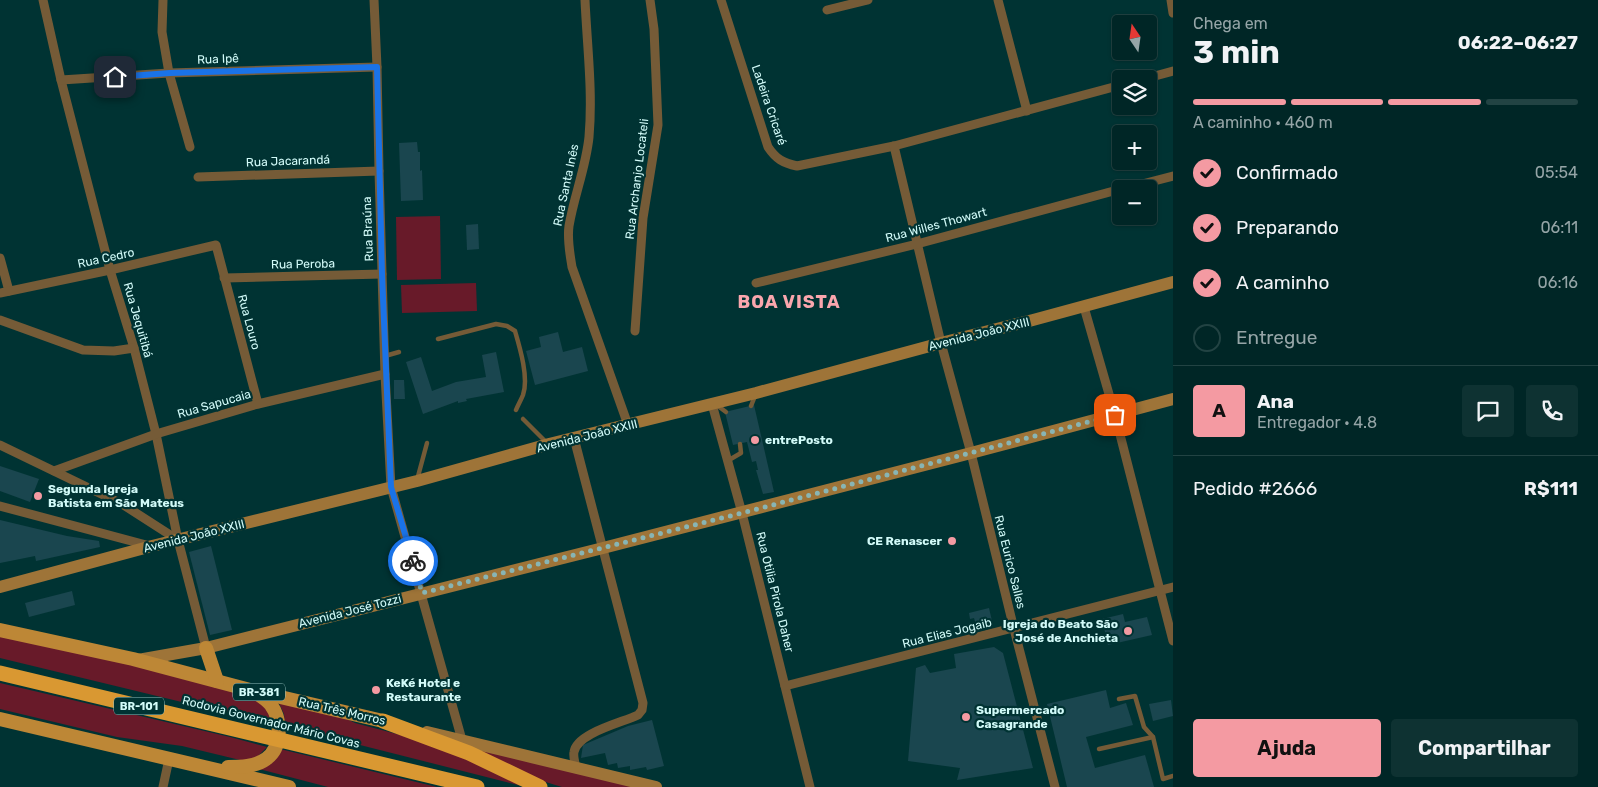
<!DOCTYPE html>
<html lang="pt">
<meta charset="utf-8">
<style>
body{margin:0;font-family:Rubik,sans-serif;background:#0e3232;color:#f1f3f6;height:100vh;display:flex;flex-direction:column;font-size:19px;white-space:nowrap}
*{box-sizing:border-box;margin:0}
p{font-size:16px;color:#95a5a7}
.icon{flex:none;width:28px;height:28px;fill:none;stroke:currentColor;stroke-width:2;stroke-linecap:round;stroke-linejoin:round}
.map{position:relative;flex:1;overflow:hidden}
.drawer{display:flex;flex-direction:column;background:#002626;width:425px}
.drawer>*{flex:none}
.needle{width:32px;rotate:347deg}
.buttons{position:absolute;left:1112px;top:15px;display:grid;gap:10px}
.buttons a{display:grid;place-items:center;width:45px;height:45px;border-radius:5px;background:#002626;box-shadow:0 1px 4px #0004,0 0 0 1px #224343;font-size:25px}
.pin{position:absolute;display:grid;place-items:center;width:42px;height:42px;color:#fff;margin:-21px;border-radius:10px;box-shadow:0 2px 8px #0006}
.courier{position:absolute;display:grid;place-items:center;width:50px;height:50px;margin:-25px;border:4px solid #1a73e8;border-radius:50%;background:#fff;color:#222;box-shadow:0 1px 6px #0007}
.overview em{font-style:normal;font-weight:700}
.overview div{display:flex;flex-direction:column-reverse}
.overview{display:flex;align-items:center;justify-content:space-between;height:85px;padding:0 20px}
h1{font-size:32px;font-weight:700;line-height:38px}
.bar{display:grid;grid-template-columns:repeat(4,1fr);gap:8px 5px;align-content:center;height:60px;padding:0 20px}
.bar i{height:6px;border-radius:4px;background:#224343}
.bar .on{background:#f49aa2}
.bar p{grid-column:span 4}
.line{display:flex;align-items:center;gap:12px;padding:0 20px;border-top:1px solid #224343}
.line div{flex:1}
.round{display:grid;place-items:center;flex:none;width:52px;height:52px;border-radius:5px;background:#0e3232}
ol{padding:0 20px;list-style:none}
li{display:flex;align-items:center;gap:15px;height:55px}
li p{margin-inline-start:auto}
li .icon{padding:5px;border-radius:50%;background:#f49aa2;color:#111;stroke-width:4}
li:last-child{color:#95a5a7}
li i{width:28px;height:28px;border:2px solid #224343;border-radius:50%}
.button{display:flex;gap:10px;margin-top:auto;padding:10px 20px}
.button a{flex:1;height:58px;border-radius:5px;background:#f49aa2;color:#111;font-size:20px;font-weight:700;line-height:58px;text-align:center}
.button a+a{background:#0e3232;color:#f1f3f6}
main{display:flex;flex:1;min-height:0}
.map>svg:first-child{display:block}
</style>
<main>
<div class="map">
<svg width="1173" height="787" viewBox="0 0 1173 787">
<rect width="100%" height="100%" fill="#033"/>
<g fill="#681a29">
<polygon points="440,216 441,279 397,280 396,217"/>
<polygon points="476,283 477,311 402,313 401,285"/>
<polygon points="0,633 249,692 266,705 272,724 0,658"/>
<polygon points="0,683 230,737 267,747 258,756 248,760 240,760 182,746 117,737 0,709"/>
<polygon points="277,699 341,716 355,723 446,747 526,787 285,726 284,714"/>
<polygon points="459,743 641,787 562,787 529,777"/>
<polygon points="280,749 437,787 328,787 259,769"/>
</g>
<g fill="#1a464f">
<polygon points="417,142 418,152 420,152 420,171 422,170 423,200 401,201 399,143"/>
<polygon points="478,224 479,249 467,250 466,225"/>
<polygon points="558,332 563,352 582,347 588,371 535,385 526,351 541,347 539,337"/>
<polygon points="496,352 504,392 466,399 467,401 458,403 458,401 423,414 406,362 421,357 432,391 456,382 486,377 482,355"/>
<polygon points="394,380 404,380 405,399 394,399"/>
<polygon points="754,405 774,492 763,494 756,470 758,470 756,461 752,462 747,442 733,445 725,412"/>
<polygon points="0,466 39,479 30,502 0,491"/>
<polygon points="0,520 67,536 99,541 100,547 36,561 35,556 0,563"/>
<polygon points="211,546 232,630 210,635 189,552"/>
<polygon points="72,591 75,605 29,617 25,603"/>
<polygon points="989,608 992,621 976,625 974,618 970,619 969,613"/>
<polygon points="1123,614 1125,622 1147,617 1152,635 1108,645 1102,619"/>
<polygon points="994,647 1003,653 1033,768 957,780 960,768 908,761 916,668 925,665 930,673 956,668 954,654"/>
<polygon points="1106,690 1110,708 1126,703 1133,725 1086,737 1095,768 1145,755 1154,787 1067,787 1047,704"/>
<polygon points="1171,700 1173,716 1153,721 1149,704"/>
<polygon points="652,720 664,766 647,770 646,767 630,770 630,766 618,768 617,763 608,765 605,753 581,758 583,745 628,726"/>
</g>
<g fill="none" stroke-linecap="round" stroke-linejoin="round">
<g stroke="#755b37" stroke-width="4.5">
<path d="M438,339L496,324L507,326L515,331C520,348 529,378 523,395C521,400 518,405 516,410"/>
<polyline points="385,356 399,352"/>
<polyline points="718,406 726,412"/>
<polyline points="751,406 755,396"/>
<polyline points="523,419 547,443"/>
<polyline points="729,460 741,453 740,444"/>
<polyline points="417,480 427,443"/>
<polyline points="1119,699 1135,696 1144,727 1153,737 1163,779 1173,776"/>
<polyline points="1099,749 1153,737"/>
</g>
<g stroke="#755b37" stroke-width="9">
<polyline points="43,0 61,80 110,270 134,348 156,434 178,540 206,648"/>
<polyline points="163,0 162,32 169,73 190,147"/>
<polyline points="374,0 377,67 379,171 385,374 391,487 462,740"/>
<path d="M585,0C587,45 593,92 589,137C586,167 574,196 569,226C567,240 570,254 572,267L628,425"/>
<path d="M721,0L768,147C776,159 783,163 797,166L894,146L1121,85"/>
<polyline points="998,0 1027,111"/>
<polyline points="1171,0 1173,13"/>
<polyline points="827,10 868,0"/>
<polyline points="1144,79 1173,71"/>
<polyline points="61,80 169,73 377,67"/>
<polyline points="894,146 941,343 971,453 1014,629 1055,787"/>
<polyline points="198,177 379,171"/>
<polyline points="1123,189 1173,176"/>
<polyline points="0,258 9,291"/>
<polyline points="224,278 382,274"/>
<polyline points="756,283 917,244 1121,189"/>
<polyline points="0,293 110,270 216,245 258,404"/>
<polyline points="1084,307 1115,415 1173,641"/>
<polyline points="0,320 83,350 114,351 134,348"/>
<polyline points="635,331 643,218 658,125 654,29 650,0"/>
<polyline points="712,404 742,513 810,787"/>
<path d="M574,438L643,703L642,710L638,715C621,723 577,733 574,752C573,756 575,763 576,768"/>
<polyline points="0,445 122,504 178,540"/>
<polyline points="54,471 156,434 258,404 385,374"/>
<polyline points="0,506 150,546"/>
<polyline points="785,686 1173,587"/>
<polyline points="163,787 169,759"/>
</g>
<g stroke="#9e7438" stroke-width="12">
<polyline points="0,587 152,546 417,481 549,444 756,393 941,343 1033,320 1173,282"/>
<polyline points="138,660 206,648 603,548 971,453 1173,399"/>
<polyline points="427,732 656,787"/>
</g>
<g stroke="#bd8736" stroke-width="14">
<polyline points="0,630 133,659 250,690 383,721"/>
<polyline points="206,648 217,681"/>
<polyline points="0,719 289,787"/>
<path d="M228,767C240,767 255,767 266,759C282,748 282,720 271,705C267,700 261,696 256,693"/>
</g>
<g stroke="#d99832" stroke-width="15">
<polyline points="0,673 477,787"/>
<polyline points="383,721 469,753 540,787"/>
</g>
</g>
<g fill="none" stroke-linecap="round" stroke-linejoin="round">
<polyline stroke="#88b5b4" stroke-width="5" stroke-dasharray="0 9" points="413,561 422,593 742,513 1115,415"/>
<polyline stroke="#1a73e8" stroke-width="6" points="115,77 170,73 377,67 382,274 391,487 413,561"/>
</g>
<g fill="#f49aa2" stroke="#033" stroke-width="2">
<circle cx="755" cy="440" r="5"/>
<circle cx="38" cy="496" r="5"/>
<circle cx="952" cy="541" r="5"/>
<circle cx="1128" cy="631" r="5"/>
<circle cx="376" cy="690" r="5"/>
<circle cx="966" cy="717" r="5"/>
</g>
<g text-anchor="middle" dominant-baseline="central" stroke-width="4.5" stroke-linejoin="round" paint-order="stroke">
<g fill="#033" stroke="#93bfbe" stroke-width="1">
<rect x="233" y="683.5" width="52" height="17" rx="4"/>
<rect x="114" y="697.5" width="50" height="17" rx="4"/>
</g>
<g font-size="11" font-weight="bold" fill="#d2fbf9">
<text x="259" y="692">BR-381</text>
<text x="139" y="706">BR-101</text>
</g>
<g font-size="12" fill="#d2fbf9" stroke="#033">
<text transform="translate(218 59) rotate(-2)">Rua Ipê</text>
<text transform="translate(769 105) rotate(71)">Ladeira Cricaré</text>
<text transform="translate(288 161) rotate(-2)">Rua Jacarandá</text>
<text transform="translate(637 179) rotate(-83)">Rua Archanjo Locateli</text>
<text transform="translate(566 185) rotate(-78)">Rua Santa Inês</text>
<text transform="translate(936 225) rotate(-15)">Rua Willes Thowart</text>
<text transform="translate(368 229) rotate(-92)">Rua Braúna</text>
<text transform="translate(106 258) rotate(-12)">Rua Cedro</text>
<text transform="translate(303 264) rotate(-1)">Rua Peroba</text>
<text transform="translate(138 320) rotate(74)">Rua Jequitibá</text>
<text transform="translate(249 322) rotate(75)">Rua Louro</text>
<text transform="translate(979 334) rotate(-14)">Avenida João XXIII</text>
<text transform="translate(214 404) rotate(-16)">Rua Sapucaia</text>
<text transform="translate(587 436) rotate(-14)">Avenida João XXIII</text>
<text transform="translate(194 536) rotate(-14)">Avenida João XXIII</text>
<text transform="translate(1010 562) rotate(76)">Rua Eurico Salles</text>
<text transform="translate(775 592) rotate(76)">Rua Otilia Pirola Daher</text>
<text transform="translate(350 611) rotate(-14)">Avenida José Tozzi</text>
<text transform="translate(947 633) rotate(-14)">Rua Elias Jogaib</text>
<text transform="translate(342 711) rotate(13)">Rua Três Morros</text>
<text transform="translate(271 722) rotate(14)">Rodovia Governador Mário Covas</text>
</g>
<g font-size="12" font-weight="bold" fill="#d2fbf9" stroke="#033" text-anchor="start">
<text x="765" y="440">entrePosto</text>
<text x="48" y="489">Segunda Igreja<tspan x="48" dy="14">Batista em São Mateus</tspan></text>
<text x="942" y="541" text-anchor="end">CE Renascer</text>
<text x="1118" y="624" text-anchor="end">Igreja do Beato São<tspan x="1118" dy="14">José de Anchieta</tspan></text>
<text x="386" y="683">KeKé Hotel e<tspan x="386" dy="14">Restaurante</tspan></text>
<text x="976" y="710">Supermercado<tspan x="976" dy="14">Casagrande</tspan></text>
</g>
<g font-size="18" font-weight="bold" letter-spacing="1" fill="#faa6ad" stroke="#033">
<text x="789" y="302">BOA VISTA</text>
</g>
</g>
</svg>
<div class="buttons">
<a><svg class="needle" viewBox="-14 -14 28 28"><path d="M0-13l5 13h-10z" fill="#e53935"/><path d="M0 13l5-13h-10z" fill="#95a5a7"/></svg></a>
<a><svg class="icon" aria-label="layers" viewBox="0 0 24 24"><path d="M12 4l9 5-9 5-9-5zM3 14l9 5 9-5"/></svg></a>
<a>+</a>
<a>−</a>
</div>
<div class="pin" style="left:1115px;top:415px;background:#ea580c"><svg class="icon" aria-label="bag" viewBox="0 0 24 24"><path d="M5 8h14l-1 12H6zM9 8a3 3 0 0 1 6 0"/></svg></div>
<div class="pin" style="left:115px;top:77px;background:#1f2937"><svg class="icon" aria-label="home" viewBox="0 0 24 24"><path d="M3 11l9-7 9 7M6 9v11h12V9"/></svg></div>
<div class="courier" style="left:413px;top:561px"><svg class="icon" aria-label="bike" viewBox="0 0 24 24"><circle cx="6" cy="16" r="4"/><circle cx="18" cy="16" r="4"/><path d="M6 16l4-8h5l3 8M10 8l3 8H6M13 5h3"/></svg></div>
</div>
<section class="drawer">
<div class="overview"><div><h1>3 min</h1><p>Chega em</p></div><em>06:22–06:27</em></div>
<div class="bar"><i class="on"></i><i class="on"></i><i class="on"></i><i></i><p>A caminho · 460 m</p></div>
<ol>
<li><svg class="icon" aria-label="check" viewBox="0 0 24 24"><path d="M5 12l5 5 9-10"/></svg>Confirmado<p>05:54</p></li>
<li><svg class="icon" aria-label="check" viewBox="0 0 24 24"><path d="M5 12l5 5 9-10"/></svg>Preparando<p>06:11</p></li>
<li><svg class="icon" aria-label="check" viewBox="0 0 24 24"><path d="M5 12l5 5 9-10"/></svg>A caminho<p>06:16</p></li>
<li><i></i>Entregue</li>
</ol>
<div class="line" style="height:90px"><b class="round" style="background:#f49aa2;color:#111">A</b><div><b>Ana</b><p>Entregador · 4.8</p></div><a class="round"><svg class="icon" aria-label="chat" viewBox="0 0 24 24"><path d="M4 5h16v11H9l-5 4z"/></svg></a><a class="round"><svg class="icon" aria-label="phone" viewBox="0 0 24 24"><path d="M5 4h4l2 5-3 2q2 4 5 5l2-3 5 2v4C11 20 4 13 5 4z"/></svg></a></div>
<div class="line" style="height:65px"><div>Pedido #2666</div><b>R$111</b></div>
<div class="button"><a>Ajuda</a><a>Compartilhar</a></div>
</section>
</main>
